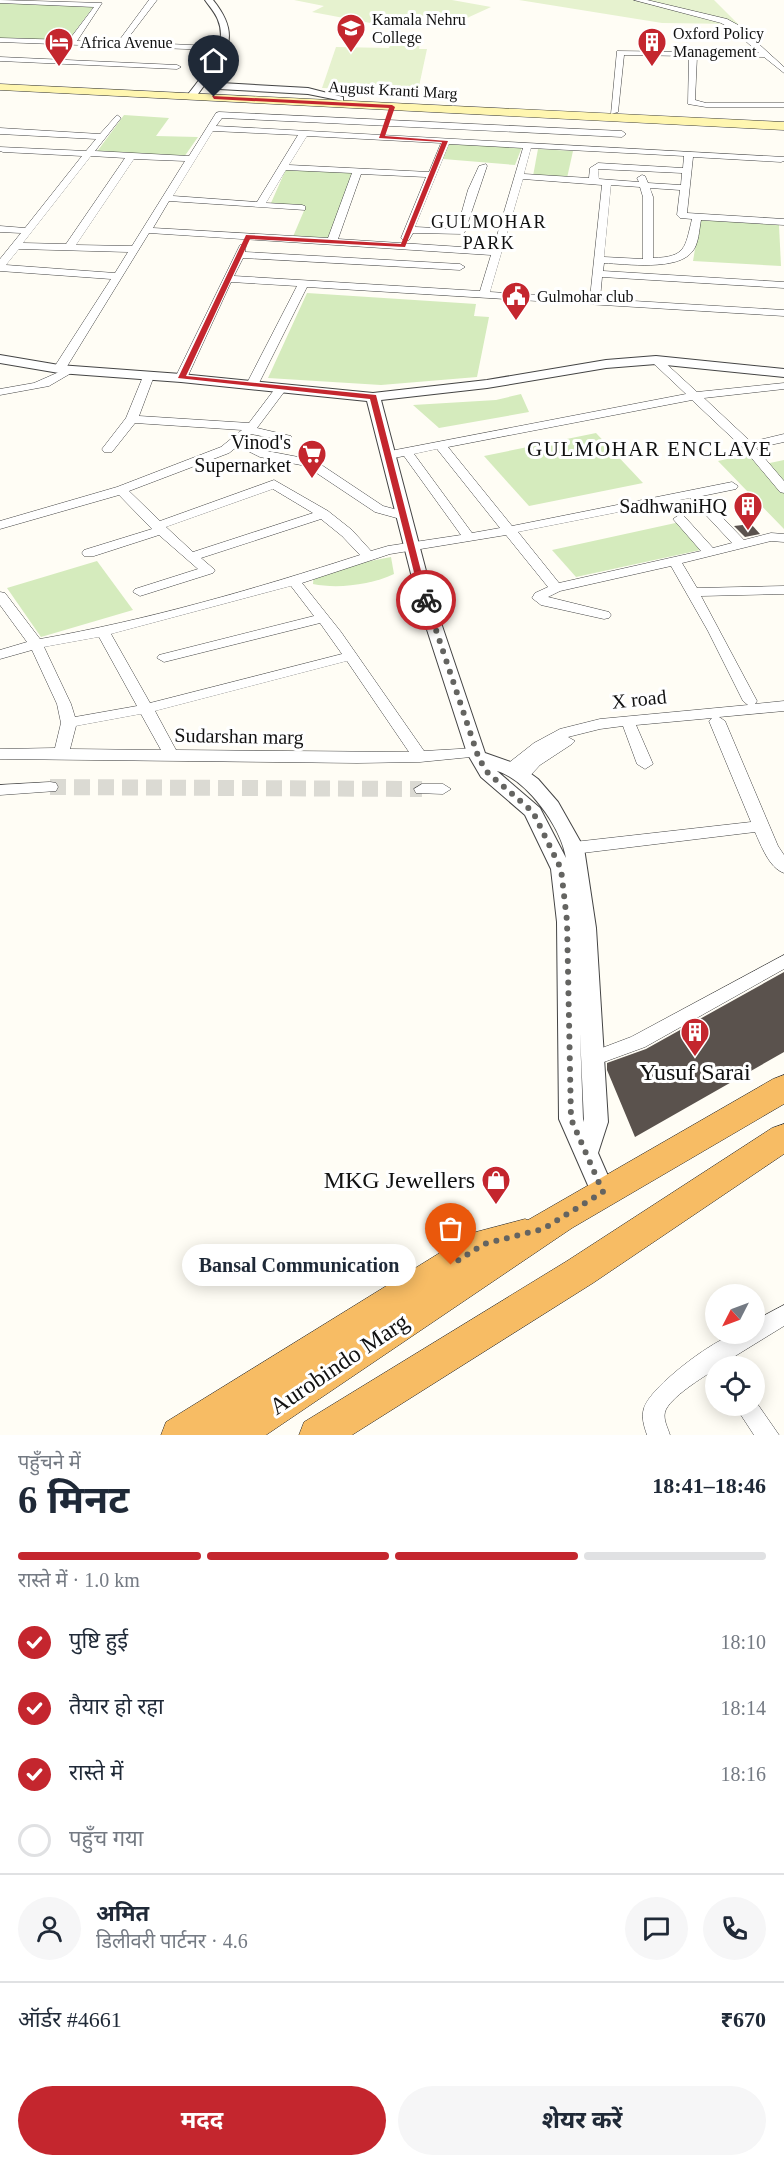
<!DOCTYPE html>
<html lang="hi">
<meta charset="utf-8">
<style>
body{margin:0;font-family:"Times New Roman","Noto Sans Devanagari",serif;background:#f6f6f7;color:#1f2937;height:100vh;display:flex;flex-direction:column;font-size:22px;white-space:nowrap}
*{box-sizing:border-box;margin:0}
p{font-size:20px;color:#747a83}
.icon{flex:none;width:33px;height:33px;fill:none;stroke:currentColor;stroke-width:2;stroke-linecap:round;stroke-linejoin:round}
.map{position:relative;height:1435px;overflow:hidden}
.drawer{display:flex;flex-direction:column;background:#fff;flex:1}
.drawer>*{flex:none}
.needle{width:39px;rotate:228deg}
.tools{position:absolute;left:705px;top:1284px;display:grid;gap:12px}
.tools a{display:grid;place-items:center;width:60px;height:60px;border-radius:50%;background:#fff;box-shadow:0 3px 15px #0003;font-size:30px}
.pin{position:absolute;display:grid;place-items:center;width:51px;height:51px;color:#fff;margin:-62px -26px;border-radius:50% 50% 50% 0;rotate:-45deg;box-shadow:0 0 6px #0007}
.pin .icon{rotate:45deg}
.courier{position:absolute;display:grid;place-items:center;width:60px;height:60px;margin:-30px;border:4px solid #c4262e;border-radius:50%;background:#fff;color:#222;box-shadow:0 2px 8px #0007}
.bubble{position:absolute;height:42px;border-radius:21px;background:#fff;box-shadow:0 3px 15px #0003;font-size:20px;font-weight:700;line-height:42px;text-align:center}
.summary em{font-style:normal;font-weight:700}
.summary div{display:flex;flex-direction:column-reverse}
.summary{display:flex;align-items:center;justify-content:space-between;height:102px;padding:0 18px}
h1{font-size:39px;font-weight:700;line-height:45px}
.bar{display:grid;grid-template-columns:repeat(4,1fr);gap:9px 6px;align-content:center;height:72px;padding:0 18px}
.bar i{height:8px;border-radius:4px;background:#e0e1e3}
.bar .selected{background:#c4262e}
.bar p{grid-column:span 4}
.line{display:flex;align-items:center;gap:15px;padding:0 18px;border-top:2px solid #e0e1e3}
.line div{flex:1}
.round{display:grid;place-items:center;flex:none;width:63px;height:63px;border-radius:32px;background:#f6f6f7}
ol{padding:0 18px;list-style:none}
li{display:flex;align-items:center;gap:18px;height:66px}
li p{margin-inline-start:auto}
li .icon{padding:6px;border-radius:50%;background:#c4262e;color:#fff;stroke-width:4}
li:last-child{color:#747a83}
li i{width:33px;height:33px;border:3px solid #e0e1e3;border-radius:50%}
.button{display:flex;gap:12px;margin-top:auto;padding:12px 18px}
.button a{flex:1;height:69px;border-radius:36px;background:#c4262e;color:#fff;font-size:24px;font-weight:700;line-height:69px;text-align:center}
.button a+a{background:#f6f6f7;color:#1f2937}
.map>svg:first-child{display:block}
</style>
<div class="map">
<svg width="784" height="1435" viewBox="0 0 784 1435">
<rect width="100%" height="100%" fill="#fffdf5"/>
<g fill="#d5ebbd">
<polygon points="0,2 94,6 67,42 0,38"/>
<polygon points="124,115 169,118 156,136 198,137 184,157 96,153"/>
<polygon points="448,142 522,147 515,165 443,159"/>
<polygon points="538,149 573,151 567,178 533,176"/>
<polygon points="286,169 352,172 328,242 292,239 306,206 271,203"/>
<polygon points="700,220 779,225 781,266 693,261"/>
<polygon points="307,293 476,304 474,316 489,317 477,377 381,385 268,378"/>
<polygon points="521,394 529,412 439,428 413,405 496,400"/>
<polygon points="596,433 643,483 529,506 484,456"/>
<polygon points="745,455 765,464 784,460 784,529 718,461"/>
<polygon points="680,522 705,549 576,577 552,550"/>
<path d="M391,557L394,574C371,585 337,589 313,584L314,572Z"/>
<polygon points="97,561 133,610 41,637 7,588"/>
</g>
<g fill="#e6f2cf">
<polygon points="294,0 452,0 491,7 467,18 433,11 397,28 312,12 324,6"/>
<polygon points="519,0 714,0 738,24 662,23"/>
<polygon points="391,42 420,43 419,49 427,49 418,91 322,88 336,47 389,48"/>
</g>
<g fill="#5a524d">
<polygon points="751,524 760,534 745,537 734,526"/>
<polygon points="784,972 784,1052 635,1137 607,1070 607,1063 646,1049"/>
</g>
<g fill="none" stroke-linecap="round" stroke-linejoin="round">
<polyline stroke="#dbdad3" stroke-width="16" stroke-dasharray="16 8" stroke-linecap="butt" points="50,787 422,789"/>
<g stroke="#444" stroke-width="1">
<g id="minor">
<polygon points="0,0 102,3 77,41 118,42 149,0 157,0 125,42 213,46 217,48 213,50 0,42 0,38 69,40 94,7 0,3"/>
<polygon points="634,0 647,0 727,19 738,25 784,67 784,73 764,57 697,56 695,100 706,103 784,103 784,107 706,107 688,104 689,56 624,55 618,112 611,114 617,51 759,53 732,29 721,23"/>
<polygon points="0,57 177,65 181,67 177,69 0,61"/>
<path d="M219,112L622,131L626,134L622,137L222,118L216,126L784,157V161L781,162L693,157L687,213L784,219V225L701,220C699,230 699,244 692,252C677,271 626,264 604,263L603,271L784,282V288L602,277L600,299L784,310V316L307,287L258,385L252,388L246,385L297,286L231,282L187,378L181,381L175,378L240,245H246L245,252L460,264L465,267L460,270L243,258L234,276L480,291L491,255L149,233L66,368H73V372L49,386L0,395V389L34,383L59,372L53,369L111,279L0,271V259L21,233L0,232V226L25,228L82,156L3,152L0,151V147L86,151L96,139L0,134V128L100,134L117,115L121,118L95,151L189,156L216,113ZM213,131L298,135L257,202L173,196ZM307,136L441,143L429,172L289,165ZM449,144L523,148L493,249L338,239L361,174L426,177L401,238L403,240H409L413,233L464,234L487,166L486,164L479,166L468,190L457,229L415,227ZM531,148L684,156L683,168L598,163L590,168L589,178L524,174ZM91,156L125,158L66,244L23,243ZM134,159L185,161L132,246L76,245ZM598,169L682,173L681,185L648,183L645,176L642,175L637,178L639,182L599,179ZM286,170L352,173L328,238L153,228L169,201L305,210V206L302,205L266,203ZM523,179L602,185L590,298L490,292ZM611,185L640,187L643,197V259L604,257ZM650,188L680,190L677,215L680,218L692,219C685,248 686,257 653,258V197ZM19,249L128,252L115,273L6,265Z"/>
<path d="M656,357L660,358L697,392L784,383V389L704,398L751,442L784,434V442L756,448L784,481V493L780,492L744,449L692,400L448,447L512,526L732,482L738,486L736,489L702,496L744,540L771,533L784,534V542L771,541L682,563L697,588L784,586V594L701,596L757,701L755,704L784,701V711L719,717L725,721L778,846L784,855V873C769,868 761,845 755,832L574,854L568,852L566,848L568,844L574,842L751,822L709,721L712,718L636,725L653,764L645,769L637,764L623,726L600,729L568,737L575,741L572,744L540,765L527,779H515L514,773H506L504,769L506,765L534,743L560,729L600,719L748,705L743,701L708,631L671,566L560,591L548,597L609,612L611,615L609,618L604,619L541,605L532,598L535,593L548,587L506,535L390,554L302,583L341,632L424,751L476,748L481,750L484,753L481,756L420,762L357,763L0,759V749L55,748L61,723L57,704L32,650L0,659V650L27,642L0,605V592L5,593L40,639C148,620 255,589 360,555L342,536L321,519L201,558L215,570L213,573L140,596L133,592L135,589L198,569L159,535L94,556H84L82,553L84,550L152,529L119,495L0,529V521L117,487L221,447L242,430L135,423L112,452H104L102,449L126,418L144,374L148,373L154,376L139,416L249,423L277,386H285L287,388L257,428L291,436V442L251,434L245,440L267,451L314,460L383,506L409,513L410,516L404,520L375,512L306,466L260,457L238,446L229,453L129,491L160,521L274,480L328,511L352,530L371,551L388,546L461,535L404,456L389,459L383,455L385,452L686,394L652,362V358ZM437,449L500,528L472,533L414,454ZM273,489L313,513L193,552L166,527ZM690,498L732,543L713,548L684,516L679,515L673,519L701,551L559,583L518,532ZM291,586L314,616L159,655L157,658L164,662L320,623L342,654L150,703L111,634ZM99,637L137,706L75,717L71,704L44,647ZM347,661L409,752L176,750L155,711ZM141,714L161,750L70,749L76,726Z"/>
<polygon points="50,782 56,783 58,787 56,791 0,795 0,785"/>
<polygon points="422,784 443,784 451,789 443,794 416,793 414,789"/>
<polygon points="784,955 784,969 645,1047 593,1066 586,1064 584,1059 586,1054 631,1037"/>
<path d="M784,1305V1326L719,1366H716V1369C703,1377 669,1398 665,1412C663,1420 668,1428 670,1435H647C644,1426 641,1417 644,1408C650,1387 715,1338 736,1334C741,1332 749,1334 754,1334V1321Z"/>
<polygon points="754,1399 779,1435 754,1435 735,1406 754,1406"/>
</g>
</g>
<g stroke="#444" stroke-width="2">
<g id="tertiary">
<path d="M205,0H213C238,31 231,48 210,78L221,83L308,88L343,97V101L308,94L219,89L206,83L195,98H189L187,96C202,75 230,48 218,20C215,12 209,6 205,0Z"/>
<path d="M0,355L59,365L181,374L373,393L487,380L606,360L656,356L784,369V377L656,364L606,368L487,388L381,400L435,605L485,753L519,765L538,779L558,802L584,848L596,928L608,1122L598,1153L615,1192L612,1199L603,1202L594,1199L559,1119L557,922L551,869L525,815L481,777L467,753L419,605L367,401L181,382L59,373L0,363ZM497,771C527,780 561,827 566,858L540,808ZM580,1033L584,1122L583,1119Z"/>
</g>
</g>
<g stroke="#333" stroke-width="1">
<polygon id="secondary" points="0,84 784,122 784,130 0,90"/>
</g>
<g stroke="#222" stroke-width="1">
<g id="trunk">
<polygon points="784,1075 784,1104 572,1228 266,1435 161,1435 166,1422 472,1233 525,1219 528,1220 773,1079"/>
<polygon points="784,1124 784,1154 593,1283 352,1435 299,1435 304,1422 567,1261 772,1128"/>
</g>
</g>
<use href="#minor" fill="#fff" fill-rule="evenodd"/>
<use href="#tertiary" fill="#fff" fill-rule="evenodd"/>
<use href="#secondary" fill="#fff6b0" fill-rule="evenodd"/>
<use href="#trunk" fill="#f7bc64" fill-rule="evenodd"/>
</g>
<polygon fill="#c4262e" points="212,96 392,105 395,107 385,136 448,141 405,247 250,239 186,376 376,395 429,602 421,600 370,399 178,378 246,235 401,244 442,142 379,138 389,108 214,99"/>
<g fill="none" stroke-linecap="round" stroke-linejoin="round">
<polyline stroke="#646461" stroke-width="6" stroke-dasharray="0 10.8" points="426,600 479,759 488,773 533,812 561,869 567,921 571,1119 603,1192 543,1229 484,1244 451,1265"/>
</g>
<defs>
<g id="university-pin" transform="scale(1.5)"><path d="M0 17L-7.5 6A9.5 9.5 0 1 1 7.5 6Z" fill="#c4262e" stroke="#fff"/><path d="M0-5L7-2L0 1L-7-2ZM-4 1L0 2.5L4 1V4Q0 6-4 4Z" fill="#fff"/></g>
<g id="hotel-pin" transform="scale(1.5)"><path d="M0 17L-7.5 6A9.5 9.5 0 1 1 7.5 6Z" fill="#c4262e" stroke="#fff"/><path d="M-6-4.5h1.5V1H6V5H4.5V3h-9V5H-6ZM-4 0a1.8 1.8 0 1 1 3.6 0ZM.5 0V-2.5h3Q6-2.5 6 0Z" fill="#fff"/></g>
<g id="building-pin" transform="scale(1.5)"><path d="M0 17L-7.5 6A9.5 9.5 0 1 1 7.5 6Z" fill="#c4262e" stroke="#fff"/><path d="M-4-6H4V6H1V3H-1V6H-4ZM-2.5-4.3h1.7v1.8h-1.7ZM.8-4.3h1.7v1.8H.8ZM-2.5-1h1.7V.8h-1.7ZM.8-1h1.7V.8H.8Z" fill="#fff"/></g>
<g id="civic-pin" transform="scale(1.5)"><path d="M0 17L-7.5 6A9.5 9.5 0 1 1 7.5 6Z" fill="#c4262e" stroke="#fff"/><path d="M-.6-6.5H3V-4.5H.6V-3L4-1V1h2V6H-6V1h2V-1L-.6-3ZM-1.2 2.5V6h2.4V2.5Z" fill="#fff"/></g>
<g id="supermarket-pin" transform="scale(1.5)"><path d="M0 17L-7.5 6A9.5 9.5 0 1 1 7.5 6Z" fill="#c4262e" stroke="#fff"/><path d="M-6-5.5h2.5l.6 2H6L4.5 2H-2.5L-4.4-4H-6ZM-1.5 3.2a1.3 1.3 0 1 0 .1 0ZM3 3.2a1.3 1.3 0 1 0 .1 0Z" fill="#fff"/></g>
<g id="shop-pin" transform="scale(1.5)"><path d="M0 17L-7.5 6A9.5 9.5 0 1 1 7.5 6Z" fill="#c4262e" stroke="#fff"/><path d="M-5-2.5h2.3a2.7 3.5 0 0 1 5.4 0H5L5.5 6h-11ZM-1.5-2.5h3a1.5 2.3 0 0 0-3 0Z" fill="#fff"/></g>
</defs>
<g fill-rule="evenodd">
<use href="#university-pin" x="351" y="28"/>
<use href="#hotel-pin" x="59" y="42"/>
<use href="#building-pin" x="652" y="42"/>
<use href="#civic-pin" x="516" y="296"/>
<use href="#supermarket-pin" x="312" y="454"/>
<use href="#building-pin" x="748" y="506"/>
<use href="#building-pin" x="695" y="1032"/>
<use href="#shop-pin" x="496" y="1180"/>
</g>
<g text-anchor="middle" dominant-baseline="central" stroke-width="6" stroke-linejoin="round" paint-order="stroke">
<g font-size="16" fill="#111" stroke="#fff" text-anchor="start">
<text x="372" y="19">Kamala Nehru<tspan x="372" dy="18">College</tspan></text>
<text x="673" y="33">Oxford Policy<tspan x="673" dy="18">Management</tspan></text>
<text x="80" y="42">Africa Avenue</text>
<text x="537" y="296">Gulmohar club</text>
</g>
<g font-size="16" fill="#111" stroke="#fff">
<text transform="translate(393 90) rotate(3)">August Kranti Marg</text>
</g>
<g font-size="18" letter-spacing="1.5" fill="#111" stroke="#fff">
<text x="489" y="222">GULMOHAR<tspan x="489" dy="21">PARK</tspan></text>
</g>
<g font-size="20" fill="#111" stroke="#fff" text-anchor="end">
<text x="291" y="442">Vinod's<tspan x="291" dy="23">Supernarket</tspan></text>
<text x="727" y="506">SadhwaniHQ</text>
</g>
<g font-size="20" fill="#111" stroke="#fff">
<text transform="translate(639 699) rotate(-6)">X road</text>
<text transform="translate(239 736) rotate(1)">Sudarshan marg</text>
</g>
<g font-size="21" letter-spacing="1.5" fill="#111" stroke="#fff">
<text x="650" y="449">GULMOHAR ENCLAVE</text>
</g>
<g font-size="24" fill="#111" stroke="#fff">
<text x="695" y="1072">Yusuf Sarai</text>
<text x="475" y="1180" text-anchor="end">MKG Jewellers</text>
</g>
<g font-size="24" fill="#111" stroke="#fff">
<text transform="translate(339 1364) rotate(-34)">Aurobindo Marg</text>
</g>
</g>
</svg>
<div class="tools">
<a><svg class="needle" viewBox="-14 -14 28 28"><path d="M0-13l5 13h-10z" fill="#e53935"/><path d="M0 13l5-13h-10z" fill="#747a83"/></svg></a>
<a><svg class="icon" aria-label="locate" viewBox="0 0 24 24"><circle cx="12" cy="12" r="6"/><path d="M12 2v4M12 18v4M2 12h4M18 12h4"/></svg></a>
</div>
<div class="pin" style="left:451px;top:1265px;background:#ea580c"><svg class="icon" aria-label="bag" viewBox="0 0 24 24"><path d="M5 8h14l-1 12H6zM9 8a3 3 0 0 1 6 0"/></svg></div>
<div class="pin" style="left:214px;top:97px;background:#1f2937"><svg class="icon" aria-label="home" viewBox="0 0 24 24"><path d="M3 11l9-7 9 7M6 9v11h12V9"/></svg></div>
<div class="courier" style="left:426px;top:600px"><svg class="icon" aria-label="bike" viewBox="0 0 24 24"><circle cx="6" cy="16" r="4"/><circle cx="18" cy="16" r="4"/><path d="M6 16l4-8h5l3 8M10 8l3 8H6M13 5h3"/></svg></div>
<div class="bubble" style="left:182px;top:1244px;width:234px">Bansal Communication</div>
</div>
<section class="drawer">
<div class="summary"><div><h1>6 मिनट</h1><p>पहुँचने में</p></div><em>18:41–18:46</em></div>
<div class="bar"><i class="selected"></i><i class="selected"></i><i class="selected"></i><i></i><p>रास्ते में · 1.0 km</p></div>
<ol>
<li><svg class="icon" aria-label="check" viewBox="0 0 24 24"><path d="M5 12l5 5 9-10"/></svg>पुष्टि हुई<p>18:10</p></li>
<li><svg class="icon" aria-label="check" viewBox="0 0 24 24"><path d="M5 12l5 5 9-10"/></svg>तैयार हो रहा<p>18:14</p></li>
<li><svg class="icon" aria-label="check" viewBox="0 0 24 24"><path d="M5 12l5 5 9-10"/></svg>रास्ते में<p>18:16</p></li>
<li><i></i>पहुँच गया</li>
</ol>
<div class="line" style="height:108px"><a class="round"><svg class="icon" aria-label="person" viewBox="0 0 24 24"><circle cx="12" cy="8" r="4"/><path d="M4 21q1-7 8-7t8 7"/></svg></a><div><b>अमित</b><p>डिलीवरी पार्टनर · 4.6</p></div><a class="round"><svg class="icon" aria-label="chat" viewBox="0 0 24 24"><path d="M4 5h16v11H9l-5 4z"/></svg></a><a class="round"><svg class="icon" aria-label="phone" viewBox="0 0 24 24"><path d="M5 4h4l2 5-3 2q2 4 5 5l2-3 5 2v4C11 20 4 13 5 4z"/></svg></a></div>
<div class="line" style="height:78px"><div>ऑर्डर #4661</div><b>₹670</b></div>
<div class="button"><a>मदद</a><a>शेयर करें</a></div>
</section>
